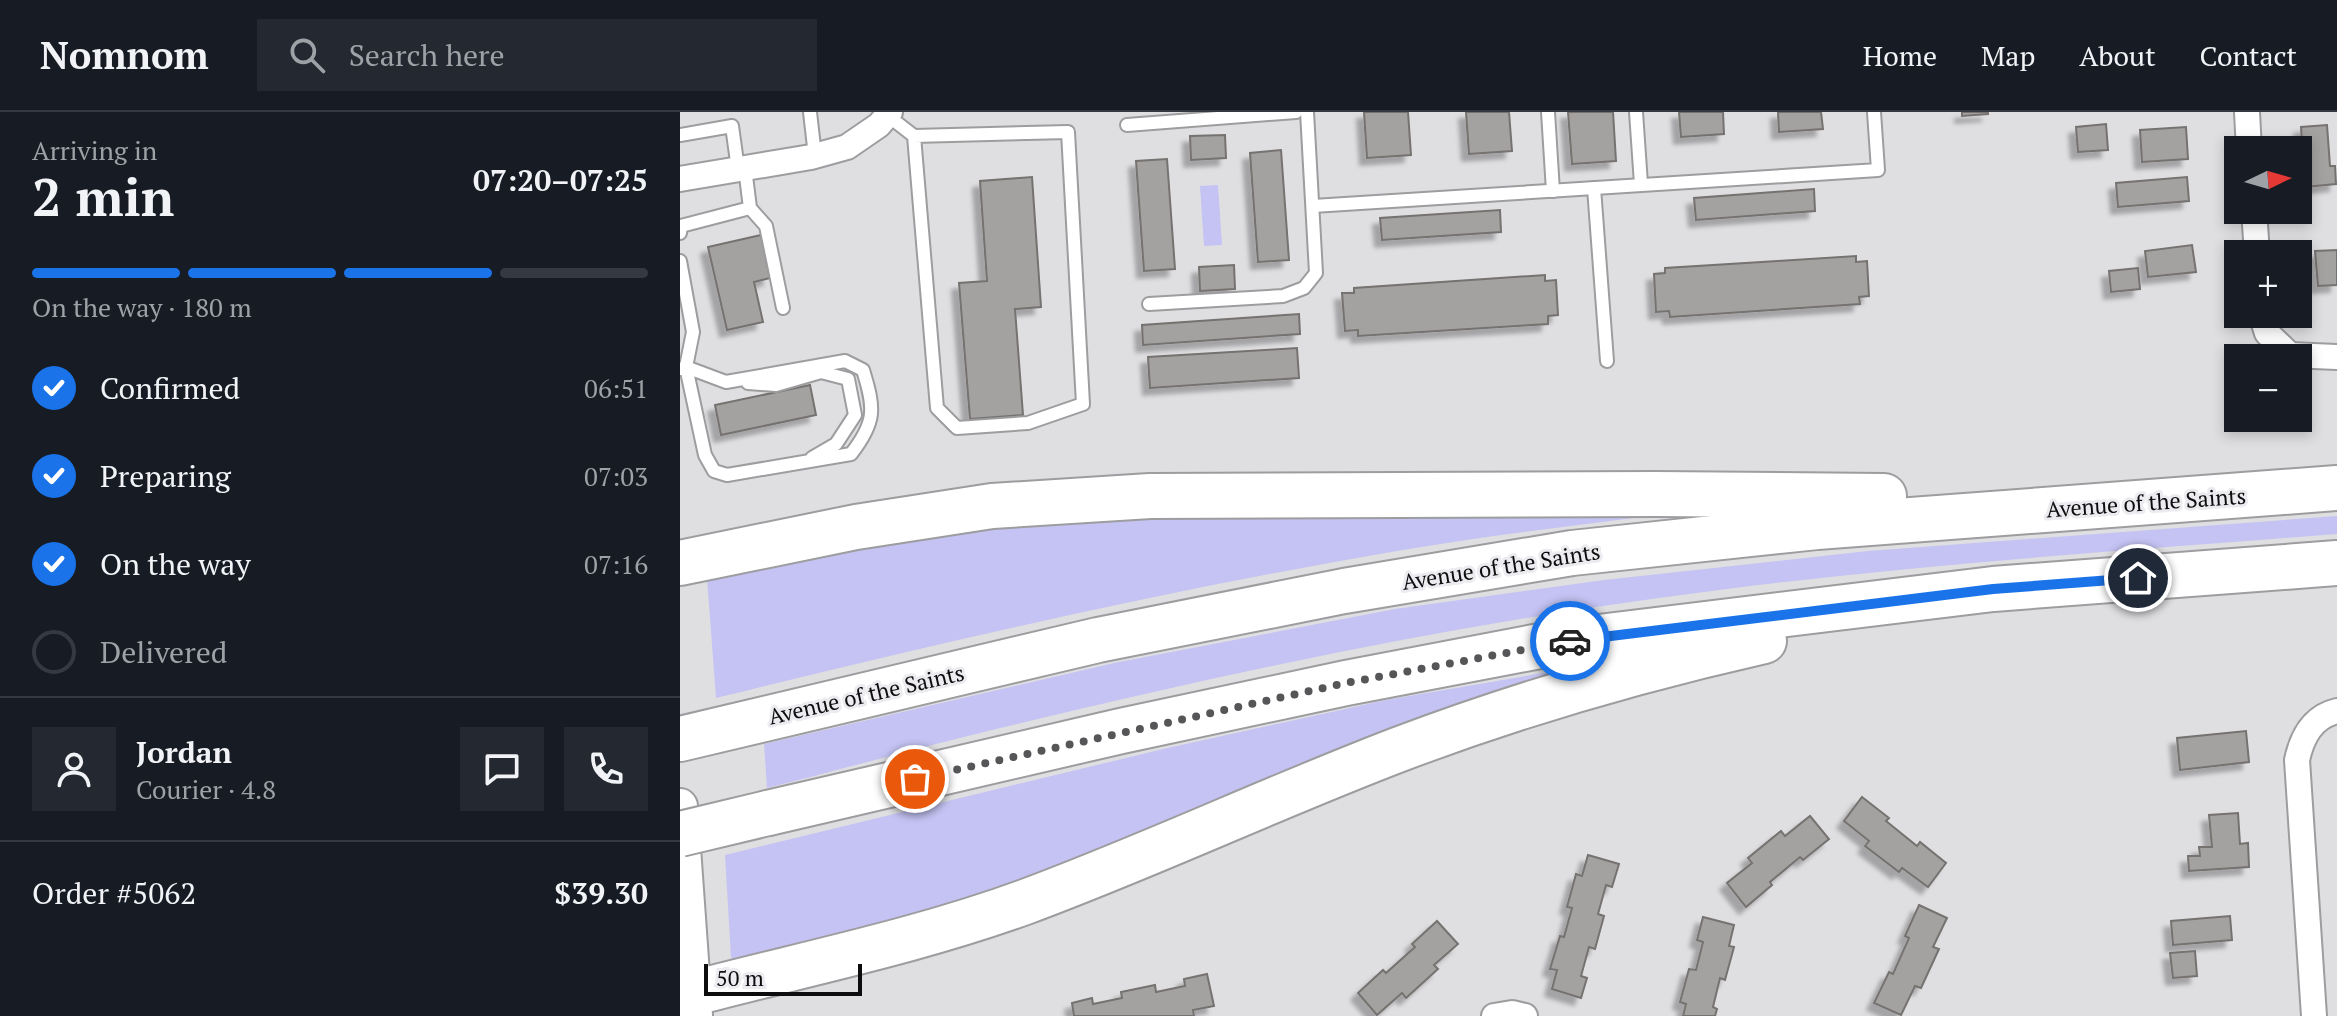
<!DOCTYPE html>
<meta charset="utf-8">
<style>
body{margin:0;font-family:"PT Serif",serif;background:#242831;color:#f1f3f6;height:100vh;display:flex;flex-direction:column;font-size:30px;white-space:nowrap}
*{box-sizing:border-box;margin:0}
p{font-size:26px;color:#9ea1a6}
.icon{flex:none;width:44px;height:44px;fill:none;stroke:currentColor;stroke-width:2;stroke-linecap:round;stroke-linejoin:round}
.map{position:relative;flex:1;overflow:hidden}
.drawer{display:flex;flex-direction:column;background:#171b24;width:680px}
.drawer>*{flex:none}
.needle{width:52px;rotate:85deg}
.tools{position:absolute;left:1544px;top:24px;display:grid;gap:16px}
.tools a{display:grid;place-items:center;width:88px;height:88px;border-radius:0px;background:#171b24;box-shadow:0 4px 12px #0003;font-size:40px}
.scale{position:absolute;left:24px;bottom:20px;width:158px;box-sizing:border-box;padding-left:8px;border:4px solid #0d0d0e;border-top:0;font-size:22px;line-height:28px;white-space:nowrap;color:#0d0d0e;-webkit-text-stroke:6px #ececf0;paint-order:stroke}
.pin{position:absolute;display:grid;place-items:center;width:68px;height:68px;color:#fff;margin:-34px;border:4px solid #fff;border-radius:50%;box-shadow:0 2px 8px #0007}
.courier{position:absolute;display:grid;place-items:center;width:80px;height:80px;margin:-40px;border:6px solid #1a73e8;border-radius:50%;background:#fff;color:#222;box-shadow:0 2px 10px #0007}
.summary em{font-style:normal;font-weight:700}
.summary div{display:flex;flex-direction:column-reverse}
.summary{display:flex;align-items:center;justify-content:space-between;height:136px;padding:0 32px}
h1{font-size:52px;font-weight:700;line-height:60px}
.bar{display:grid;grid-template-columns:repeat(4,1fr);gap:12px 8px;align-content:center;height:96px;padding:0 32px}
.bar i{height:10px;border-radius:6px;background:#363941}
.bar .active{background:#1a73e8}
.bar p{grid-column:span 4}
.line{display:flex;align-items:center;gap:20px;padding:0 32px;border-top:2px solid #363941}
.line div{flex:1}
.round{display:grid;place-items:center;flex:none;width:84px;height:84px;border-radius:0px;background:#242831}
ol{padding:0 32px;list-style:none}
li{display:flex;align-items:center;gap:24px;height:88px}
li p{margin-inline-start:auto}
li .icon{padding:8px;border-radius:50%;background:#1a73e8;color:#fff;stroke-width:4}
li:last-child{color:#9ea1a6}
li i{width:44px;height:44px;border:4px solid #363941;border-radius:50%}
header{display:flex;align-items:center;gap:48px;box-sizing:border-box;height:112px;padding:0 40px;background:#171b24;border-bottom:2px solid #363941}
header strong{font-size:38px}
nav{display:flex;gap:44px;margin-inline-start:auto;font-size:28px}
.search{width:560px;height:72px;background:#242831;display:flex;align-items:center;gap:20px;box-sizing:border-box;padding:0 28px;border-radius:0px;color:#9ea1a6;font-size:30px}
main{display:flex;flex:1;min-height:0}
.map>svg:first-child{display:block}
</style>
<header>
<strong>Nomnom</strong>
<div class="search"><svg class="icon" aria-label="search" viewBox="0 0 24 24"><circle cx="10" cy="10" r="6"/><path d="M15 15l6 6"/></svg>Search here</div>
<nav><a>Home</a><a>Map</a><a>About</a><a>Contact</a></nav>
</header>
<main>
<section class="drawer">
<div class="summary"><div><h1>2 min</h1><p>Arriving in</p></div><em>07:20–07:25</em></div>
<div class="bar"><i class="active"></i><i class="active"></i><i class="active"></i><i></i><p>On the way · 180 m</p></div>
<ol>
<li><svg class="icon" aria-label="check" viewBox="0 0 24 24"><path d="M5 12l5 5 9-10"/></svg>Confirmed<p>06:51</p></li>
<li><svg class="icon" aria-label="check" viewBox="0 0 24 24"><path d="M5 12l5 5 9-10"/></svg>Preparing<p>07:03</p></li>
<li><svg class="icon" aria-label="check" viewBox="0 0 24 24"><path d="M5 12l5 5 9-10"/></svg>On the way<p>07:16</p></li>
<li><i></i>Delivered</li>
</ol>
<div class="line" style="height:144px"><a class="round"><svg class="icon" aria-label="person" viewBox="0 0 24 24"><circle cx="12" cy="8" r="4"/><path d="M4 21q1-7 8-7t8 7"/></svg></a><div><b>Jordan</b><p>Courier · 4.8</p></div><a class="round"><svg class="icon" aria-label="chat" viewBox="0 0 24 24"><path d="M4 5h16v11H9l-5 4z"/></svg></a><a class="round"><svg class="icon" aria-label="phone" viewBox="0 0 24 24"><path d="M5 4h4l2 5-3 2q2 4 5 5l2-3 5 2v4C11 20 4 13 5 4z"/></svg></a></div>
<div class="line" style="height:104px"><div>Order #5062</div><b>$39.30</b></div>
</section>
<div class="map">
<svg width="1657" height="904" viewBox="0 0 1657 904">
<defs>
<filter id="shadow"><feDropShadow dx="-7" dy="7" stdDeviation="2" flood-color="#0004"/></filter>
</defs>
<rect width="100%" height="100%" fill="#dfdfe2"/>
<g fill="#c4c3f3">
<polygon points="538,73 542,133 524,134 520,74"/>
<path d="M969,404C883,415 796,425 711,440C484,479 259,531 36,586L27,466L329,405Z"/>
<path d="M1657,404V422C1431,440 1204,454 979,486C744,518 511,569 280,626C216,642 151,660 87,676L84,632L434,551L715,497L924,468L1188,439Z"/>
<polygon points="973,542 318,783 56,852 51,845 45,743 483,637 706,588"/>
</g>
<g fill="#a4a2a0" stroke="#757270" stroke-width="2" filter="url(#shadow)">
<polygon points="684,0 728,0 731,43 687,46"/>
<polygon points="786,0 829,0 832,39 789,42"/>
<polygon points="888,0 933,0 936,49 892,52"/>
<polygon points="999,0 1043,0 1044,22 1001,25"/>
<polygon points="1098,0 1141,0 1143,17 1099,20"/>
<polygon points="1282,0 1308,0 1308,2 1282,4"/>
<polygon points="1426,12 1428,38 1398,40 1396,15"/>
<polygon points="1647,13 1650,54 1655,54 1656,72 1625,75 1621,15"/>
<polygon points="1506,15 1508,47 1462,50 1460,18"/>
<polygon points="545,23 546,46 511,48 510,24"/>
<polygon points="601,38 609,148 578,150 570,41"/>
<polygon points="487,47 495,157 464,159 456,49"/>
<polygon points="352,65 361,195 335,197 343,303 290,307 279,171 307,169 300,69"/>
<polygon points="1507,65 1509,89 1438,95 1436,71"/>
<polygon points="1134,77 1135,99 1016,108 1014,86"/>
<polygon points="820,98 821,120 702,128 700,106"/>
<polygon points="81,123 90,166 74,170 83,210 47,218 28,135"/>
<polygon points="1512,133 1516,160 1468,165 1465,139"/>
<polygon points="1657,138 1657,173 1638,174 1635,139"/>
<polygon points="1176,144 1176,150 1187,149 1189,184 1179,185 1180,192 990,205 989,199 976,200 974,162 985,161 985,156"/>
<polygon points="554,153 555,177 520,179 519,155"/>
<polygon points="1458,156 1460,177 1431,180 1429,159"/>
<polygon points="865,163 865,169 876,168 878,203 868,204 868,212 678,224 678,218 665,219 662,181 674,181 674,176"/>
<polygon points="619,202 620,222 463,233 462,213"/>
<polygon points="617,236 619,266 470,276 468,245"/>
<polygon points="130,273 136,303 41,323 35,293"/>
<polygon points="1566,619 1569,650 1500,658 1497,626"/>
<polygon points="1182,685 1209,706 1206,709 1237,734 1240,730 1266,751 1248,775 1222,756 1219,760 1185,734 1189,729 1164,709"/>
<polygon points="1558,701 1560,732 1568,731 1569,755 1509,759 1508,744 1520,744 1519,735 1532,735 1529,703"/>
<polygon points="1130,704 1149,727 1123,748 1120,745 1090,770 1092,773 1066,795 1047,771 1072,751 1068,746 1101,719 1105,724"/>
<polygon points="908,743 939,752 932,775 926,773 918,802 924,804 915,837 909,835 901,864 907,866 901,886 872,877 877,858 870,857 880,824 884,825 892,796 887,795 896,762 902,764"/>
<polygon points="1239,793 1267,806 1253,835 1259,837 1241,876 1235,874 1221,903 1194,891 1209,860 1213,862 1229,826 1225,824"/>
<polygon points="1550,804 1552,828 1493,833 1491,809"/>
<polygon points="1023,805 1054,813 1049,834 1054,835 1045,868 1040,866 1033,895 1037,897 1035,904 1003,904 1006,892 1000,890 1009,857 1016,858 1023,830 1017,828"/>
<polygon points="757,809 778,832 754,853 758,857 726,886 722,881 697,903 678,881 703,858 706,861 735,835 732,832"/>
<polygon points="1515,839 1517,864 1493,866 1490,841"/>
<polygon points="527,862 534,894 513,898 514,904 394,904 392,891 412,886 413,892 442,886 441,880 475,873 476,880 505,874 504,867"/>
</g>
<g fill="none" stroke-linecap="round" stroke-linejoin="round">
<g stroke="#9d9da0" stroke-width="16">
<g id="lane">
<polyline points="130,0 135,44"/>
<polyline points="868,0 873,79"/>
<polyline points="956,0 961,72"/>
<polyline points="207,3 234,24 388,20 403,292 348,311 277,316 257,296 234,24"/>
<polyline points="447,13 616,0"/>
<polyline points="0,23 52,14 58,57"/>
<polyline points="914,76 927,249"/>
<polyline points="633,94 1198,58 1194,0"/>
<polyline points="70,96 86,114 103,196"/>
<polyline points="0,121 1,114 70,96 65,56"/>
<path d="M0,149L13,220L6,255L25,343L34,359L47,363L171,342C196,310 195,297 183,258L165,249L46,270L6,255L0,257"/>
<polyline points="469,192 603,184 624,176 636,161 627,0"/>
<polyline points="68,271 96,273 141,260 168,267 175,303 156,332 132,346"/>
</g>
</g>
<g stroke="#9d9da0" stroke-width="28">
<g id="street">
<polyline points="1567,0 1569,38"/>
<polyline points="0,67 131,45 167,35 199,13 210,0"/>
<polyline points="1574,98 1577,142"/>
<polyline points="1581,202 1587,221 1610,243 1657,245"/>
<polyline points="814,904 832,901 845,904"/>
<path d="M1634,904L1617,648C1622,625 1632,605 1657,599"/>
</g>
</g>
<g stroke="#9d9da0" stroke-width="38">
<polyline id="secondary" points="0,694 15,904"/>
</g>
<g stroke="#9d9da0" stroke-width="48">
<g id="highway">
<polyline points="0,451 176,415 312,394 470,384 975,382 1204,384"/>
<polyline points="0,627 418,528 664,479 892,441 1137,415 1657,376"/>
<polyline points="88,701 441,619 666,571 886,529 1313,477 1657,451"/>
<path d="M0,882L14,881C124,852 238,829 345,790C472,743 594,685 720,637C839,592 960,557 1084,529"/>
</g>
</g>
<use href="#lane" stroke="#fff" stroke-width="12"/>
<use href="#street" stroke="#fff" stroke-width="24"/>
<use href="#secondary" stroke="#fff" stroke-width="34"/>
<use href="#highway" stroke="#fff" stroke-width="44"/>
<g stroke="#9d9da0" stroke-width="48" stroke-linecap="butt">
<polyline id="highway-bridge" points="0,722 88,701"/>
</g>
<use href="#highway-bridge" stroke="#fff" stroke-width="44"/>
</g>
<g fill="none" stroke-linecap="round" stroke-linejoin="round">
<polyline stroke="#565658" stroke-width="8" stroke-dasharray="0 14.4" points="235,667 666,571 890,529"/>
<polyline stroke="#1a73e8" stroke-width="10" points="890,529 1313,477 1458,466"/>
</g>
<g text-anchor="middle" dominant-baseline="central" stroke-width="6" stroke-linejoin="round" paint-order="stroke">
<g font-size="22" fill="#0d0d0e" stroke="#ececf0">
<text transform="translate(1466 390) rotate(-4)">Avenue of the Saints</text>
<text transform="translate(821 454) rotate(-9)">Avenue of the Saints</text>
<text transform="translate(186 582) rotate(-13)">Avenue of the Saints</text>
</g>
</g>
</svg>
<div class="tools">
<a><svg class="needle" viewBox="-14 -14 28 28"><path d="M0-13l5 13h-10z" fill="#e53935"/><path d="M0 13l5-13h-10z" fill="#9ea1a6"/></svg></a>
<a>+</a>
<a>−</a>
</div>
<div class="scale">50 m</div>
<div class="pin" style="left:235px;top:667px;background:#ea580c"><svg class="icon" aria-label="bag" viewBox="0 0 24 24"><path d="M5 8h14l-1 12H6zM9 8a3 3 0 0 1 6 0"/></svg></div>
<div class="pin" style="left:1458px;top:466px;background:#1f2937"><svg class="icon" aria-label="home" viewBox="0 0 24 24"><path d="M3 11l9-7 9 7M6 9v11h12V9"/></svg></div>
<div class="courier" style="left:890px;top:529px"><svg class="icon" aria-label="car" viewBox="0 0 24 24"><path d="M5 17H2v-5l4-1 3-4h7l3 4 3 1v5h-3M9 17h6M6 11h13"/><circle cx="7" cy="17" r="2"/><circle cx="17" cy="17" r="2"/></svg></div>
</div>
</main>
